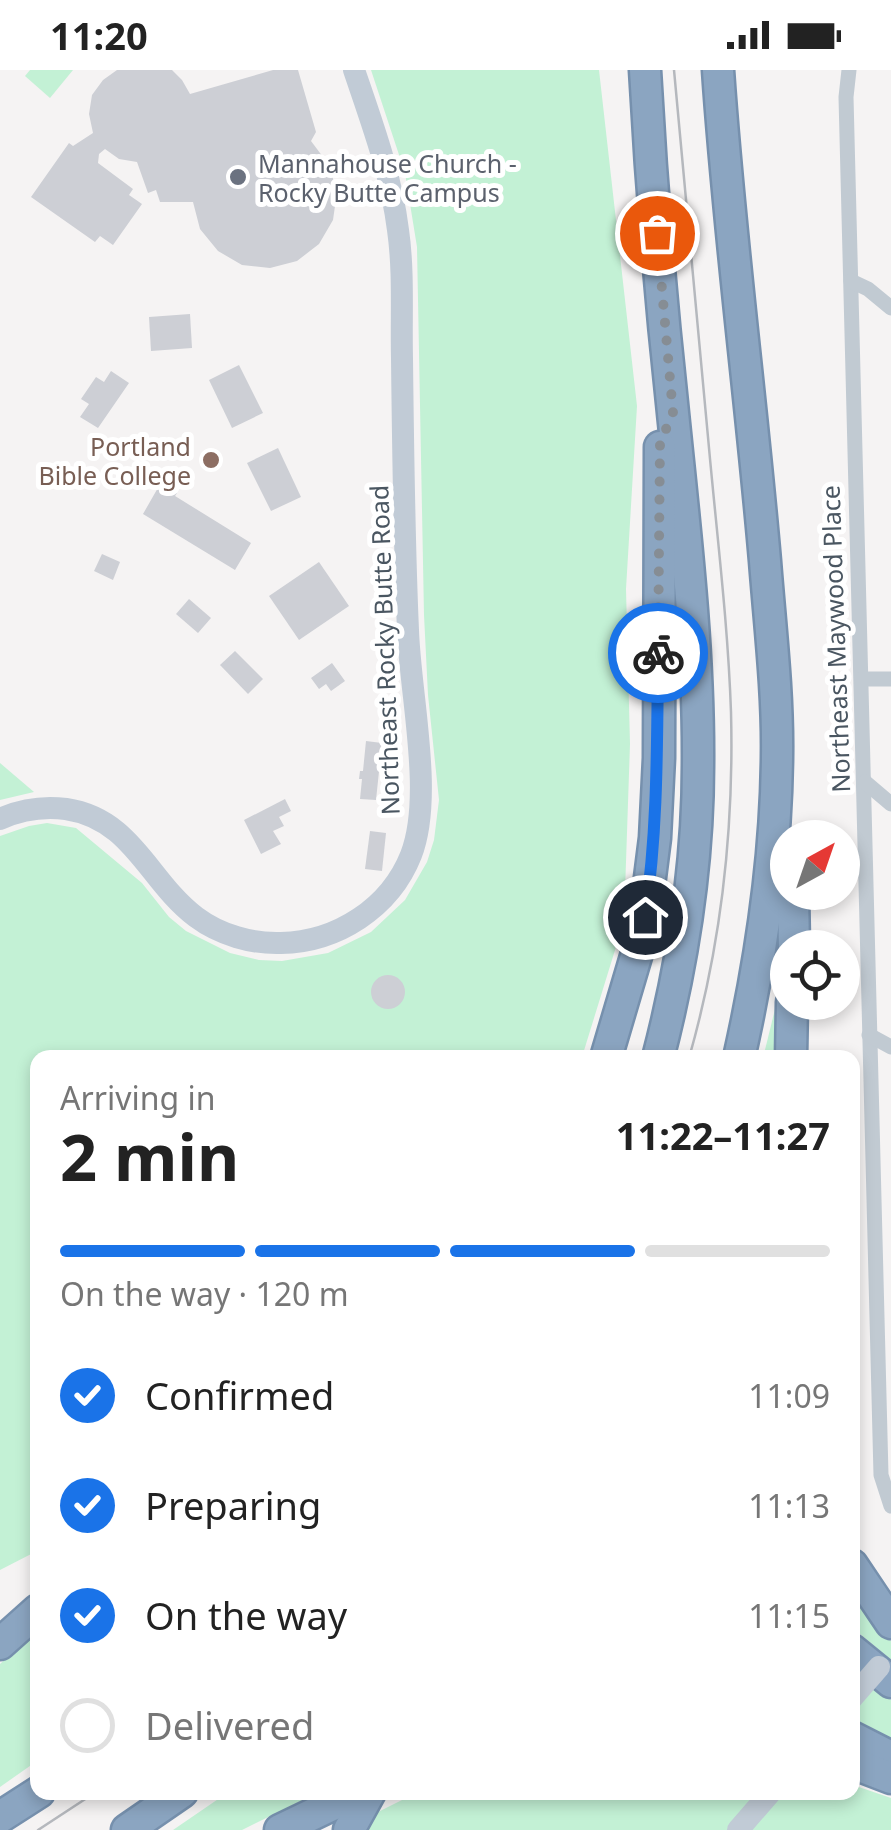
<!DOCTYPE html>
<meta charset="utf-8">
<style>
body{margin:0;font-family:"Noto Sans",sans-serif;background:#f6f6f6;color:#222;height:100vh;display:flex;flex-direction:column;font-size:38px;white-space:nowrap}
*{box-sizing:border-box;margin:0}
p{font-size:32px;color:#767676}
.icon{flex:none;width:55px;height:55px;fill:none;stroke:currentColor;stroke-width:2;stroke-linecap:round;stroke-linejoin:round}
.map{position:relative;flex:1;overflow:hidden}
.side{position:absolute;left:30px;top:980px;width:830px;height:750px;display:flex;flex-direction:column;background:#fff;border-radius:20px;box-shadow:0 5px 15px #0003}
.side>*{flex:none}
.needle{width:65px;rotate:40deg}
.fabs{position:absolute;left:770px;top:750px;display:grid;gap:20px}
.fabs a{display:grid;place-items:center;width:90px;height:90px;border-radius:50%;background:#fff;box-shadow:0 5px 15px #0003;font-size:50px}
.pin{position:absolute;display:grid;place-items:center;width:85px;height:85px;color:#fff;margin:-42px;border:5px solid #fff;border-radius:50%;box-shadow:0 2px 10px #0007}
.courier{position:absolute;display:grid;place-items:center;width:100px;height:100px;margin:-50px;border:8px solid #1a73e8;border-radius:50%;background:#fff;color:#222;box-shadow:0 2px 12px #0007}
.head em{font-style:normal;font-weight:700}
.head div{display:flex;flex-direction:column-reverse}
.head{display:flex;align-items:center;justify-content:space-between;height:170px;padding:0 30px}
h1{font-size:65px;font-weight:700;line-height:75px}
.bar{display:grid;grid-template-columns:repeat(4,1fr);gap:15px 10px;align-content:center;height:120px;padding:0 30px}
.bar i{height:12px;border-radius:8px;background:#e0e0e0}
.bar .selected{background:#1a73e8}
.bar p{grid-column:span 4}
ol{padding:0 30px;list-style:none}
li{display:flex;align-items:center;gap:30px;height:110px}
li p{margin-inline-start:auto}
li .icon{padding:10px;border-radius:50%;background:#1a73e8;color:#fff;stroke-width:4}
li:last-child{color:#767676}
li i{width:55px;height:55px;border:5px solid #e0e0e0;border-radius:50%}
.status{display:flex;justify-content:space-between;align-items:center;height:70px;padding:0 50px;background:#fff;direction:ltr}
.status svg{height:28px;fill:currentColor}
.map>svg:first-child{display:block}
</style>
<div class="status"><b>11:20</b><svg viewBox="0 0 49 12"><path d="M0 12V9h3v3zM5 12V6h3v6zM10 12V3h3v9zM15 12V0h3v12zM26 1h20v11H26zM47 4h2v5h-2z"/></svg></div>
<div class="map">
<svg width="891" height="1760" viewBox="0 0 891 1760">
<rect width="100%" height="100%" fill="#f5f3f3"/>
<g fill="#c3f1d5">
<polygon points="30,0 73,0 50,28 25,6"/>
<polygon points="371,0 599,0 637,336 626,519 630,674 624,851 582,987 38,988 37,1481 0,1500 0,766 29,756 47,753 76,758 142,813 169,847 186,861 230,883 259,890 282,891 328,883 371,862 405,830 427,792 434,770 439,730 428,625 424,545 417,177 405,103"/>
<polygon points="0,693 34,722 0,730"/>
<polygon points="777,931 781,935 780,987 763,988"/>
<polygon points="852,1517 866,1544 891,1571 891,1590 853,1558"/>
<polygon points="37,1560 37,1691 0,1717 0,1594"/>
<polygon points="852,1599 891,1630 891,1675 853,1655"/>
<polygon points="853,1715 891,1728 891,1760 342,1760 416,1723 852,1722"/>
<polygon points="227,1723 227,1722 317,1723 242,1760 173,1760"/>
</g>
<g fill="#cdcfd5">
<polygon points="117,0 172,0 182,10 190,24 273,0 298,0 316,62 311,71 329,95 337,122 333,150 319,174 297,191 270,198 242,195 218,181 200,159 193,132 160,132 156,120 148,123 137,92 119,89 105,79 99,84 98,93 133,119 129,125 142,134 113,175 100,166 95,172 31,127 69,73 73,76 93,63 89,44 92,25 103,10"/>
<polygon points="190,244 192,278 151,281 149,247"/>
<polygon points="239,295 263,343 232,358 209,310"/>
<polygon points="111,301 129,313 98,358 80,347 89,334 81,329 96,307 104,312"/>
<polygon points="278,378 301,427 271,441 247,393"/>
<polygon points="159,416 167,421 169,418 177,423 175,426 251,473 235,500 143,444"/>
<polygon points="102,484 120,492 113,510 94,501"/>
<polygon points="319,492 349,536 299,570 269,526"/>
<polygon points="189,529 211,548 198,563 176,544"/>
<polygon points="235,581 263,609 248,624 220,595"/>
<polygon points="332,593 345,611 331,621 326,614 319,619 311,608"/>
<polygon points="366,671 382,673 376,730 360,729 362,709 359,709 360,701 363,701"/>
<polygon points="285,729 291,741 279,747 284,756 273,761 281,774 261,784 244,750"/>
<polygon points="370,761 386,763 382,801 365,799"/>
<circle cx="388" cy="922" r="17"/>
</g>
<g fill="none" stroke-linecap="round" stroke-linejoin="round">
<g stroke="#7690ad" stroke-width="35">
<g id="highway">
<path d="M645,0C651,111 660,222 672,333C684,453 699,574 698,695C698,794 683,892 658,988"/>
<path d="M718,0C729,164 751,327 765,491C770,556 778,622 777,687C776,788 761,890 739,988"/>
<polyline points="793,822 794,878"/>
<polyline points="606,988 637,883 645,847 655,768 659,688 660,377"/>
<polyline points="791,988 792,932"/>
<polyline points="852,1495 891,1553"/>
<polyline points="0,1574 38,1540"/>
<polyline points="852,1580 891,1612"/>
<polyline points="852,1667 891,1687"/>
<polyline points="852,1693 891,1708"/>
<polyline points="0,1747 39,1722"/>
<polyline points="127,1760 182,1722"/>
<polyline points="280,1760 359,1722"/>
<polyline points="349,1760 370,1722"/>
</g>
</g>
<g stroke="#c1cad2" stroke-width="15">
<polyline points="849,0 846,27 881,1405 891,1436"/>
<polyline points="851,211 868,219 891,238"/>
<polyline points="862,609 891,609"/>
<polyline points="865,712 891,734"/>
<polyline points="869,965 891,977"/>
</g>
<g stroke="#c1cbd6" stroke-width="22">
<path d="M0,749C22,739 42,736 66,739C133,749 148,811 196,847C220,865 252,874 281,873C337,872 390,838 411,785C434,726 410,625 408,560C404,470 403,379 402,288C401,246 404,202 398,160C391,104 372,53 354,0"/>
<polyline points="738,1760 771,1722"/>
</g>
<use href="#highway" stroke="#8ba5c1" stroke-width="30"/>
<g stroke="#b5b8bd" stroke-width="2.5">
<path d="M674,0C686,126 697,252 709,378C717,466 728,554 731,642C734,758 721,876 689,988"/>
<polyline points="38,1760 96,1722"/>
</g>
<polyline stroke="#c1cbd6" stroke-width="22" points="852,1628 879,1597"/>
</g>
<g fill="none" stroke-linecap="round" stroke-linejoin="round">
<polyline stroke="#868d94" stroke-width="10" stroke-dasharray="0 18" points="657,163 673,343 660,373 658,583"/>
<path stroke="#1a73e8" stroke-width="12" d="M645,847C658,759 657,672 658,583"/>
</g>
<circle fill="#6b7280" stroke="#fff" stroke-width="4" cx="238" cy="107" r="10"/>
<circle fill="#8d6e63" stroke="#fff" stroke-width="4" cx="211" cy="390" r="10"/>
<g text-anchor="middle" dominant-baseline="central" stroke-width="10" stroke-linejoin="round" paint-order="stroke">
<g font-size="25" fill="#5b616d" stroke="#fff" text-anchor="start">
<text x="258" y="93">Mannahouse Church -<tspan x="258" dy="29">Rocky Butte Campus</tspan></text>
</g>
<g font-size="25" fill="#785e54" stroke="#fff" text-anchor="end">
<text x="191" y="376">Portland<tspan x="191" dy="29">Bible College</tspan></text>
</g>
<g font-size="25" fill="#4a5661" stroke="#fff">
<text transform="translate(835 569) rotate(-92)">Northeast Maywood Place</text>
<text transform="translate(384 580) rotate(-92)">Northeast Rocky Butte Road</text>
</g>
</g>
</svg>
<div class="fabs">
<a><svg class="needle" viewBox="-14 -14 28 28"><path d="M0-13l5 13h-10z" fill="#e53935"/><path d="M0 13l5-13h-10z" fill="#767676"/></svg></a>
<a><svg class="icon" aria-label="locate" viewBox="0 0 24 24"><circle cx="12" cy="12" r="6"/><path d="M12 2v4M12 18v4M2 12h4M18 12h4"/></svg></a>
</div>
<div class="pin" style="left:657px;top:163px;background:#ea580c"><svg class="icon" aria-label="bag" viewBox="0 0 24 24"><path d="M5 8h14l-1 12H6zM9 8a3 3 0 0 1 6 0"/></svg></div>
<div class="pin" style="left:645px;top:847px;background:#1f2937"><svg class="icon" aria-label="home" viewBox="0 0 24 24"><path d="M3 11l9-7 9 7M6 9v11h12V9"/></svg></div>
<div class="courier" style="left:658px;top:583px"><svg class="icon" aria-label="bike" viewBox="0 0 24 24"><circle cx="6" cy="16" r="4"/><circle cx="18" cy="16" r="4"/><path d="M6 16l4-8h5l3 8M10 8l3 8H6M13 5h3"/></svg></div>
<section class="side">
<div class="head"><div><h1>2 min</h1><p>Arriving in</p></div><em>11:22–11:27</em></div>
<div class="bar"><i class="selected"></i><i class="selected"></i><i class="selected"></i><i></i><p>On the way · 120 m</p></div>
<ol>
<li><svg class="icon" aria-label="check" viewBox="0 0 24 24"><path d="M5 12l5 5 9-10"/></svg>Confirmed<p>11:09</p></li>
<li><svg class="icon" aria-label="check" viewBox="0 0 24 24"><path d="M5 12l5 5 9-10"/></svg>Preparing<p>11:13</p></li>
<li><svg class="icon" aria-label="check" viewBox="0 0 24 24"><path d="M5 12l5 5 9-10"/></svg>On the way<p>11:15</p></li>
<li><i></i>Delivered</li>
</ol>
</section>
</div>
